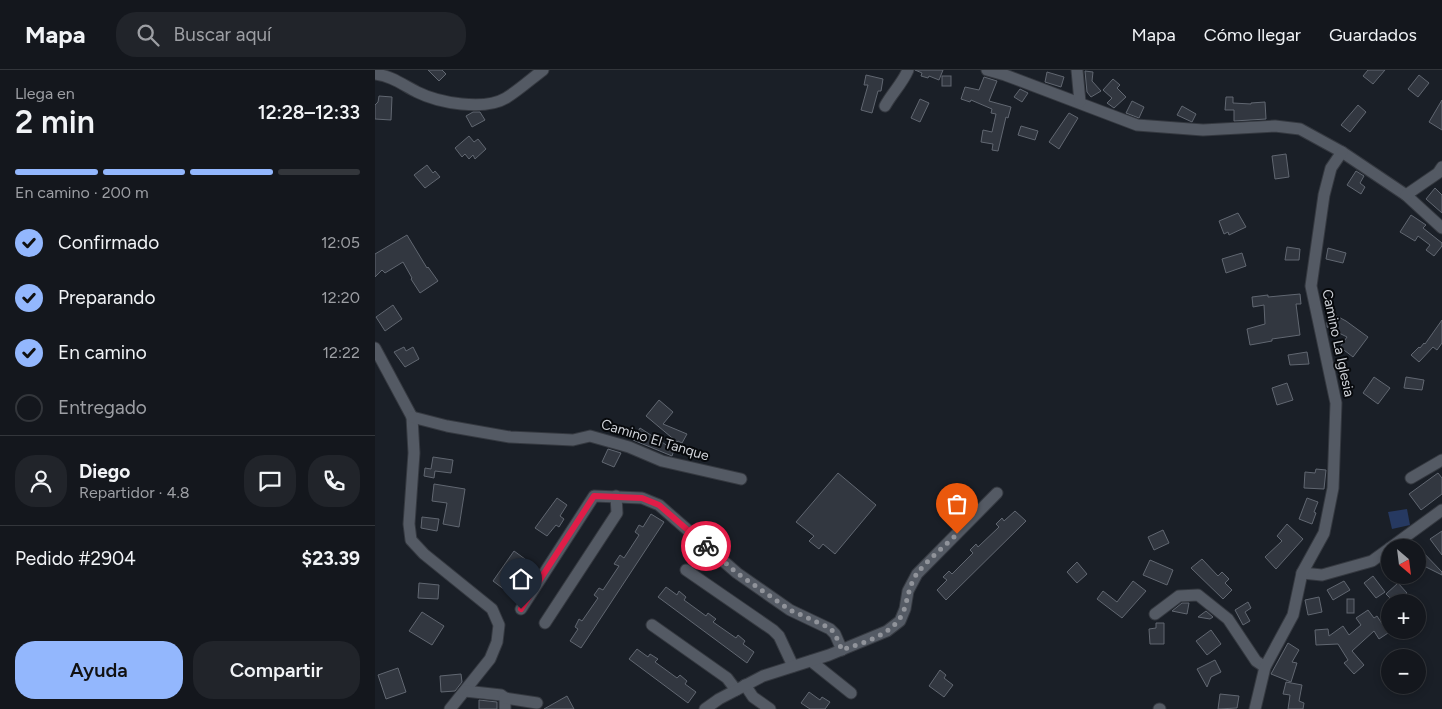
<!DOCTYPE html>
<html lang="es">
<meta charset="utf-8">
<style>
body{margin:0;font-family:Figtree,sans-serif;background:#21242a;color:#f1f3f6;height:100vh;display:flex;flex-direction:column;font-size:19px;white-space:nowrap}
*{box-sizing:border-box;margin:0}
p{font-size:16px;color:#9d9fa4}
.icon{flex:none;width:28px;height:28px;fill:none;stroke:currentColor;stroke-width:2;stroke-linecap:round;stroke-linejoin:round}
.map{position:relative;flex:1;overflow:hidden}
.drawer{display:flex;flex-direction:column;background:#14171d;width:375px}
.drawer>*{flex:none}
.needle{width:32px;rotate:152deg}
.tools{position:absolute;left:1006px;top:469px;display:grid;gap:10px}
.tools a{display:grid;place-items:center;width:45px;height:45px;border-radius:50%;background:#14171d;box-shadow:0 2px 8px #0003,0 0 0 1px #33363b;font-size:25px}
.pin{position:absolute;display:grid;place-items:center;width:42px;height:42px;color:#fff;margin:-51px -21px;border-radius:50% 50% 50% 0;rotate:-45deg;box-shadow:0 0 5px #0007}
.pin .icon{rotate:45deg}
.courier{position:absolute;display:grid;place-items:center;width:50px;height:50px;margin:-25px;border:4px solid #e11d48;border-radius:50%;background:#fff;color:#222;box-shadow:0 1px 6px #0007}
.overview em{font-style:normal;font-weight:600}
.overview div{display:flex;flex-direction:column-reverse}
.overview{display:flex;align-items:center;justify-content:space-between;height:85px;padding:0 15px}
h1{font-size:32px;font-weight:600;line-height:38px}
.bar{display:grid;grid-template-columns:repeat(4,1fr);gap:8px 5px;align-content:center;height:60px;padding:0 15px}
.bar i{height:6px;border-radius:4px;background:#33363b}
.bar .selected{background:#93b7fd}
.bar p{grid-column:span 4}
.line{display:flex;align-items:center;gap:12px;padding:0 15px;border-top:1px solid #33363b}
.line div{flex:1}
.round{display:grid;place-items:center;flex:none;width:52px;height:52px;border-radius:20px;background:#21242a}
ol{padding:0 15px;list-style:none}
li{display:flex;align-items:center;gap:15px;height:55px}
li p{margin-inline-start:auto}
li .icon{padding:5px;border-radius:50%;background:#93b7fd;color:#111;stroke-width:4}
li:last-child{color:#9d9fa4}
li i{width:28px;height:28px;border:2px solid #33363b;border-radius:50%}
.cta{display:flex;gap:10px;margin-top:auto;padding:10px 15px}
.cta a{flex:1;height:58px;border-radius:20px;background:#93b7fd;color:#111;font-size:20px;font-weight:600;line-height:58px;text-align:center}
.cta a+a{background:#21242a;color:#f1f3f6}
header{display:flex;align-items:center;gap:30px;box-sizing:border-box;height:70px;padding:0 25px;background:#14171d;border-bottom:1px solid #33363b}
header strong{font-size:24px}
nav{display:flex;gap:28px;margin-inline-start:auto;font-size:18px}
.search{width:350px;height:45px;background:#21242a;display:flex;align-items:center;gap:12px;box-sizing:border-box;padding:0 18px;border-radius:20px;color:#9d9fa4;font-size:19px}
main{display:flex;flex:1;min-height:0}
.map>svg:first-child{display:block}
</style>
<header>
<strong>Mapa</strong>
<div class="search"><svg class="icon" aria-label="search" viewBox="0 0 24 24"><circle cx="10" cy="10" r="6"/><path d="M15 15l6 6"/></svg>Buscar aquí</div>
<nav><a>Mapa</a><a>Cómo llegar</a><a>Guardados</a></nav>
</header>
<main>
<section class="drawer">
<div class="overview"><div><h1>2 min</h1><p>Llega en</p></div><em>12:28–12:33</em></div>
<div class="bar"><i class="selected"></i><i class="selected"></i><i class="selected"></i><i></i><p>En camino · 200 m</p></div>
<ol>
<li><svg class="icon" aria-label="check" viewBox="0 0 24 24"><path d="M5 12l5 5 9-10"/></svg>Confirmado<p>12:05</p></li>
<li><svg class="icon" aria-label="check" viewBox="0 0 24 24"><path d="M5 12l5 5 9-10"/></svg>Preparando<p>12:20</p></li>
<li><svg class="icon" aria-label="check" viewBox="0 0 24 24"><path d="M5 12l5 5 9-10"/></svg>En camino<p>12:22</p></li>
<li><i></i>Entregado</li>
</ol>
<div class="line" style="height:90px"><a class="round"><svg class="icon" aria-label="person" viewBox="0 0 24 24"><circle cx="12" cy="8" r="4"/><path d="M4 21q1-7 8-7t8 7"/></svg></a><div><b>Diego</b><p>Repartidor · 4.8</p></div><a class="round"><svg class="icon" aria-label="chat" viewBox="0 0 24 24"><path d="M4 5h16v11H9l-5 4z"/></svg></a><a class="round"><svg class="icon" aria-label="phone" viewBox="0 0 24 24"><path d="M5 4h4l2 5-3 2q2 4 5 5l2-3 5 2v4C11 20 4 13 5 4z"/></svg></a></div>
<div class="line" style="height:65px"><div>Pedido #2904</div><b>$23.39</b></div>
<div class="cta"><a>Ayuda</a><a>Compartir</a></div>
</section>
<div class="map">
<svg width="1067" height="639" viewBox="0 0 1067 639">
<rect width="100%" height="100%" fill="#1a1f27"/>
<polygon fill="#263961" points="1032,439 1035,455 1017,459 1013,442"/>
<g fill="#323740" stroke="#616771">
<polygon points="53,0 67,0 71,4 64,11"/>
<polygon points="540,0 568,0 564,10 554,6 553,8 546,6 547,3"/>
<polygon points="993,0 1010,0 998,14 988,6"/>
<polygon points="710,1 718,2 717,11 726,21 716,27 712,22"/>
<polygon points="672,2 689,7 686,17 670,12"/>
<polygon points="491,5 508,9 506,21 503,21 497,43 486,40 493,15 489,15"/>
<polygon points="1044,5 1054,13 1043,27 1033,19"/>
<rect x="567" y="6" width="9" height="10"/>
<polygon points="609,7 622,11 614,31 636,37 633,48 631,47 623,81 617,80 618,74 606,72 608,60 617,62 621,44 616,43 617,39 596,30 595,32 586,29 590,17 604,20"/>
<polygon points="738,9 745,15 742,18 751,27 739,38 732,33 737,28 728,20"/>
<polygon points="645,19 653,23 647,32 639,27"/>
<polygon points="4,26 17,27 16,50 0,49 0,35 3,32"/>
<polygon points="851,27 858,27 858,33 876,34 876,33 890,32 891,49 859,51 859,40 850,40"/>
<polygon points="545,29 554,33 545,52 536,48"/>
<polygon points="1067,30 1067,60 1054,52"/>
<polygon points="757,31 769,37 764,48 751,43"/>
<polygon points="983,35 991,42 975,62 966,55"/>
<polygon points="807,36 821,44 817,52 802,45"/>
<polygon points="98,42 105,42 110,50 97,57 91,46"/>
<polygon points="694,43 703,48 684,79 674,72"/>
<polygon points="646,56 663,61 660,70 643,65"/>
<polygon points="94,66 99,72 103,69 111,79 100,89 98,85 94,89 90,84 87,87 80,78"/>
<polygon points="911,84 914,107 900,109 897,86"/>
<polygon points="52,95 58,103 60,101 65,107 50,118 39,105"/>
<polygon points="981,101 989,106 985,113 990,117 986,124 972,115"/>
<polygon points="1060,118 1067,125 1067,143 1051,129"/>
<polygon points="863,143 871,157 854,165 853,162 849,164 844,151"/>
<polygon points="1036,145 1051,155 1048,158 1067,173 1067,176 1059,186 1051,180 1055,175 1043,166 1040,171 1025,162"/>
<polygon points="32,165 52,198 53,197 63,211 45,223 36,209 37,208 28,192 10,203 7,200 0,207 0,184"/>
<polygon points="912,177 925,179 924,190 910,190"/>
<polygon points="953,178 971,183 968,193 951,189"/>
<polygon points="867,183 871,196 851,203 847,189"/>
<polygon points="925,224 926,234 921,234 925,265 897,269 897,271 875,275 872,259 890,254 889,235 878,237 877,227 893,225 893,227"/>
<polygon points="18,235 27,249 10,261 1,247"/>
<polygon points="956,243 971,251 993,267 978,287 965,277 972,267 952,257 952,253"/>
<polygon points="1067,250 1067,273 1062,280 1058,277 1044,292 1036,285 1044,277 1045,278 1049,273 1050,274"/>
<polygon points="29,277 31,281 38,277 44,289 30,297 19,282"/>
<polygon points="932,282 934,294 915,295 913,285"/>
<polygon points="999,307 1015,318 1003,334 988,323"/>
<polygon points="1031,307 1049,310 1047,320 1029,318"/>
<polygon points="912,313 918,330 902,335 897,318"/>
<polygon points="284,330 298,342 288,354 312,364 307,373 303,371 302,372 271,346"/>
<polygon points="265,358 299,380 297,386 258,370"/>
<polygon points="233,379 246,383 239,397 227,392"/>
<polygon points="58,387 78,390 76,403 60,401 59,408 49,406 50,398 56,399"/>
<polygon points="941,399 951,400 949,419 929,418 930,402 940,403"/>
<polygon points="463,403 501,435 460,484 448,474 444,479 434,471 439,466 421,452"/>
<polygon points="1063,403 1067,408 1067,424 1046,440 1034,424"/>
<polygon points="59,414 90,419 84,457 68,454 72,433 57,431"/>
<polygon points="182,428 192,435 185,446 189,449 184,457 181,455 172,466 160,458"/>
<polygon points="932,428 943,432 939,442 941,443 937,454 924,449"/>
<polygon points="640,441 651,451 571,530 562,520 572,510 568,507 574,501 577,504 598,483 595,480 601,474 603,477 624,457 621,454 627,448 629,451"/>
<polygon points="276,444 289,452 206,578 195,571 203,559 200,557 204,549 207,551 223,528 219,525 224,518 228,520 244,496 239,494 245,485 249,488 264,465 260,462 264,455 268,457"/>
<polygon points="47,447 64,449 62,461 46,458"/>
<polygon points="912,454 928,469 901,499 890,487 907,471 902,466"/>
<polygon points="788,460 794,473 779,480 773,467"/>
<polygon points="1067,461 1067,485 1055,469"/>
<polygon points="1042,476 1067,502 1067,505 1047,495 1042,490"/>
<polygon points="139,481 150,489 142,500 147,503 141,510 138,508 130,520 118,511"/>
<polygon points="827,489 843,506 847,502 854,509 850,513 857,520 848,529 816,498"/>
<polygon points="775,490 798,500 792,515 768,505"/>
<polygon points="702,492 712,504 702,513 692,502"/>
<polygon points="998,506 1010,522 1001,528 989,513"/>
<polygon points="758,511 771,521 747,548 722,529 728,521 742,532"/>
<polygon points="969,511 975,520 958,530 952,520"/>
<polygon points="44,513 64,515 63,529 43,528"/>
<polygon points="1023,513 1032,523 1022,532 1019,532 1011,524"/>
<polygon points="291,517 302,525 304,521 311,527 309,530 331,546 333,543 341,549 338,552 361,568 363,565 370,571 368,574 379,582 372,593 283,527"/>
<polygon points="944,527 947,542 933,545 930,530"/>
<rect x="972" y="529" width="7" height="14"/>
<polygon points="873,532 876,538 870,542 875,551 868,555 860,540"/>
<polygon points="807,533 814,533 812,544 797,541"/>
<polygon points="993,540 999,548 1002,546 1013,563 1004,569 999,561 977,581 989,595 979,604 969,593 973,590 963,574 941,575 940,560 953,559 954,566 968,556 974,565 986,555 981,548"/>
<polygon points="831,541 838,547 835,549 823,547"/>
<polygon points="47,542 69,556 57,575 34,561"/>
<polygon points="781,553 789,553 789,574 775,574 774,559 781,558"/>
<polygon points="836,560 846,574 832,585 821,571"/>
<polygon points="913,573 924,580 917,592 922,593 916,612 896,604"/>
<polygon points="262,579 273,587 275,584 283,589 280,592 302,608 305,605 312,611 310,614 321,622 313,633 254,589"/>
<polygon points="840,590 846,602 836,607 832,617 822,599"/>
<polygon points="23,598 31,622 11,629 3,605"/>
<polygon points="565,600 571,605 569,608 578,615 569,627 554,616"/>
<polygon points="86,604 87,612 80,621 66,622 65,606"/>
<polygon points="911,612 927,615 924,631 929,633 928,639 913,639 915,625 908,624"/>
<polygon points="434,622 445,630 447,627 455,632 450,639 435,639 426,633"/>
<polygon points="845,624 864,626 862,638 843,639"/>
<polygon points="192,626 199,639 169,639"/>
<polygon points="104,630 122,632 122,639 104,639"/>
</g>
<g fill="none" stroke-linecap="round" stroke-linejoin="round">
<g stroke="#353940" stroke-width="13">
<g id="minor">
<polyline points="612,0 630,5 762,55 828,60 900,56 925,59 967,82 1031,125 1067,158"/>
<polyline points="702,0 705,32"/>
<path d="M0,4C17,6 28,15 42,22C64,33 109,41 131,28C144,20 156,9 168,0"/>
<path d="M510,36C517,23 527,14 533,0"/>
<polyline points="1031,125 1063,103 1067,97"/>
<polyline points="0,278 37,347 39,383 34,454 36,470 49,484 117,539 124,555 122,572 115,589 75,639"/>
<polyline points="37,347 72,356 135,367 198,370 215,366 254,377 287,391 366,409"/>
<polyline points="1036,408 1067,390"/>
<polyline points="1015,478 1067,440"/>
<polyline points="311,500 398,560 404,566 418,596"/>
<polyline points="927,503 947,505 997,491 1015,478"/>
<polyline points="146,539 219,426 267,428 284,435 362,503 415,540 455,559 460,564 467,580"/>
<polyline points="780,544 804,526 823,525 853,549 881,591 890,597"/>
<polyline points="170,553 242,443 241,426"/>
<polyline points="277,555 352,608 361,620"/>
<polyline points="436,591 476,623"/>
<polyline points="370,615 378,627 395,639"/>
<polyline points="90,621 126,625 130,628 130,639"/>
<polyline points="130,628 162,633"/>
<polyline points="330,639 344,629 388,606 454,585 512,561 525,551 530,539 533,521 542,504 622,423"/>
<polyline points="784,639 785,639"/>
<polyline points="880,639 890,597 918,545 927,503 949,463 958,418 961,333 936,216 949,125 956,98 967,82"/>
</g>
</g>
<use href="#minor" stroke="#545a64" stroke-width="11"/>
</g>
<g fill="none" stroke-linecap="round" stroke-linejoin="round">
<path stroke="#90939a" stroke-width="5" stroke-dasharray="0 9" d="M331,476L362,503L415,540L455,558L460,564L467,580C489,572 520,565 529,540C533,528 534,516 541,505C551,491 570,476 582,464"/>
<polyline stroke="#e11d48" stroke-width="6" points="146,539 219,426 267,428 284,435 331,476"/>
</g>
<g text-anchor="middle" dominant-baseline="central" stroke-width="4" stroke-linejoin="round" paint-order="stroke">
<g font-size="14" fill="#cfd2d8" stroke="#07090c">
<text transform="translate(963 273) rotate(78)">Camino La Iglesia</text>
<text transform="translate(280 370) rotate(17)">Camino El Tanque</text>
</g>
</g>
</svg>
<div class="tools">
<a><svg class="needle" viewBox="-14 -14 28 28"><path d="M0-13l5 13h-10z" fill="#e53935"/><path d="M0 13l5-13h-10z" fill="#9d9fa4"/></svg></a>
<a>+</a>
<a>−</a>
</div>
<div class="pin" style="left:582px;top:464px;background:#ea580c"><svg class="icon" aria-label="bag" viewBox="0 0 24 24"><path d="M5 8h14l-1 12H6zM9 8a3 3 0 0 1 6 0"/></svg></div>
<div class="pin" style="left:146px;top:539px;background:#1f2937"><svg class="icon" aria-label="home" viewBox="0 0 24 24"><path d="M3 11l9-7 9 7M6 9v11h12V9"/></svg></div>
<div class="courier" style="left:331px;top:476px"><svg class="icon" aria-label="bike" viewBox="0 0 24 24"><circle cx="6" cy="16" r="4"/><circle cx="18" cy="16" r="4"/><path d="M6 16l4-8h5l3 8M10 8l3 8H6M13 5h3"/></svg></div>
</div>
</main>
